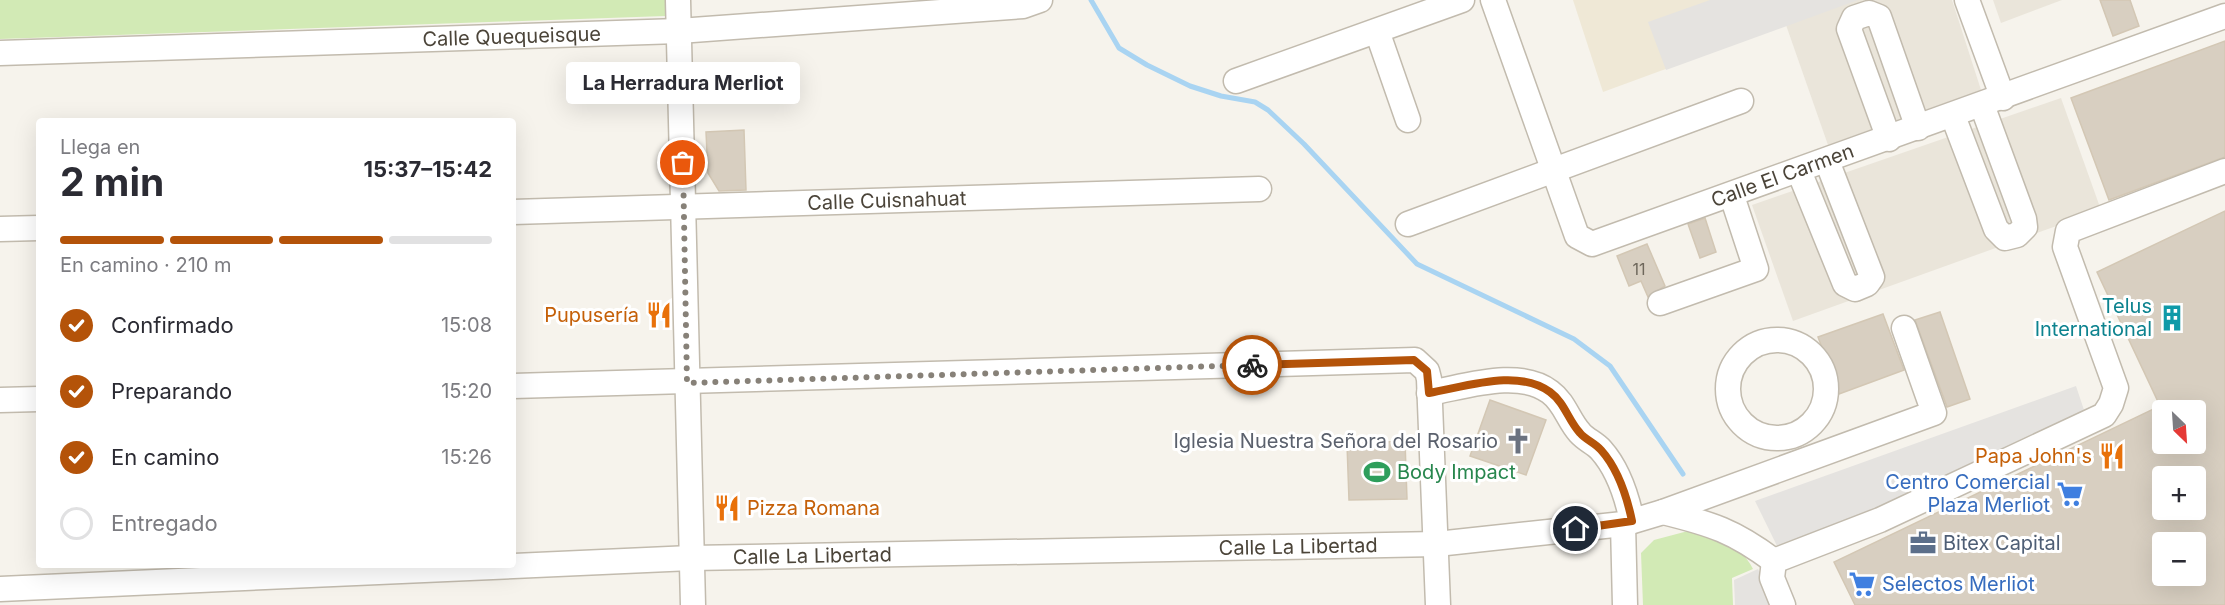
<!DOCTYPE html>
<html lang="es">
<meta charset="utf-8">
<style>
body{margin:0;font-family:Inter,sans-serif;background:#f7f7f7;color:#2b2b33;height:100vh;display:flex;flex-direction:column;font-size:22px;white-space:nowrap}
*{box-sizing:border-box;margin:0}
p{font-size:20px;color:#7c7c81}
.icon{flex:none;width:33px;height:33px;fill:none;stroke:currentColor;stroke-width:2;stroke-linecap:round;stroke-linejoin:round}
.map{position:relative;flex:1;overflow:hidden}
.panel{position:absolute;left:36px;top:118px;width:480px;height:450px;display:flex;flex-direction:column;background:#fff;border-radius:6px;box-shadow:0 6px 24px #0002}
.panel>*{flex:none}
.needle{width:39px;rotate:155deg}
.tools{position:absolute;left:2152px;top:400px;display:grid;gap:12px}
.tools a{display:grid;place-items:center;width:54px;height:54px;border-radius:6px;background:#fff;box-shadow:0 6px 24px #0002;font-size:30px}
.pin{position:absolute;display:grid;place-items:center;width:51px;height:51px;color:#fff;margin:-26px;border:3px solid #fff;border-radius:50%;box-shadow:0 2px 6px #0007}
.courier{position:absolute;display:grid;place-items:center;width:60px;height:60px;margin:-30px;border:4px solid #b45309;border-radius:50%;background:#fff;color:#222;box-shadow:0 2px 8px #0007}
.bubble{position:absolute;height:42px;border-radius:6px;background:#fff;box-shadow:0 6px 24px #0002;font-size:20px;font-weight:700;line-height:42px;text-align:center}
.overview em{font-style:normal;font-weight:700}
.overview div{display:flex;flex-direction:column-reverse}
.overview{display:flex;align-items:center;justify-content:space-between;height:102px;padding:0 24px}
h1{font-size:39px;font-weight:700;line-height:45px}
.bar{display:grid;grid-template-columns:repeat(4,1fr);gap:9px 6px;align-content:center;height:72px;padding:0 24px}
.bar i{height:8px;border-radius:4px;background:#e1e1e2}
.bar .active{background:#b45309}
.bar p{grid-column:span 4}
ol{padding:0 24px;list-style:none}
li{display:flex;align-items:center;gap:18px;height:66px}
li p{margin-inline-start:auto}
li .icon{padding:6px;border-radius:50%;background:#b45309;color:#fff;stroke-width:4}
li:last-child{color:#7c7c81}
li i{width:33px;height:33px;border:3px solid #e1e1e2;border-radius:50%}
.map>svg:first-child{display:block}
</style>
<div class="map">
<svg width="2225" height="605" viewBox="0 0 2225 605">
<rect width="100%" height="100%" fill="#f6f3ec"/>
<g fill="#eae5da">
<polygon points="1854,0 1952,0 1981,90 1828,145 1786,25"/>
<polygon points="1993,0 2062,0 2001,23"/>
<polygon points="2061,98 2101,210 1793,321 1752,205"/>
</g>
<polygon fill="#efe8d6" points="1573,0 1854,0 1603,92"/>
<g fill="#d2eab5">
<polygon points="0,0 665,0 665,16 0,39"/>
<path d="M1688,531C1714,536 1741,544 1753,569L1732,578L1733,605H1643L1641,553L1654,540Z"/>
</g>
<g fill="#e5e3e0">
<polygon points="1710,0 1858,0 1666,70 1648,22"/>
<polygon points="2076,386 2086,416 1781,554 1755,501"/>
<polygon points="1758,569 1776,605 1735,605 1734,580"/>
</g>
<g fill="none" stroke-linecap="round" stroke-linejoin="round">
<polyline stroke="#a9d4f2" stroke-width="5" points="1091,0 1119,48 1147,65 1190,86 1221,96 1255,102 1268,110 1304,144 1417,264 1574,339 1610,366 1683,474"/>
</g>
<g fill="#d8cfc1" stroke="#d3c7b4" stroke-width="1.5" fill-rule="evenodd">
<polygon points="2100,0 2130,0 2139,26 2113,36"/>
<polygon points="2225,41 2225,157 2109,200 2071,98"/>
<polygon points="744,130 746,190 719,191 708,173 706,132"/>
<path d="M2225,211V605H1855L1834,562L2160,406L2097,272ZM2163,411H2196V444H2163ZM2163,477H2196V510H2163ZM2163,543H2196V576H2163Z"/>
<polygon points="1705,218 1716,252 1700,258 1688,224"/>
<polygon points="1647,244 1665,286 1648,297 1641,281 1629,286 1617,256"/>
<polygon points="1940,312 1970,399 1947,407 1915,320"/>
<polygon points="1883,314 1904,370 1839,394 1818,337"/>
<polygon points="1490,400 1546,420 1526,475 1470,456"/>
<polygon points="1405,441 1407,499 1349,500 1347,444"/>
</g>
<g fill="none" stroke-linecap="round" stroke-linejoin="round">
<g stroke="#c2bbae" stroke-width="27">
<g id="minor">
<polyline points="678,0 693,605"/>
<path id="s1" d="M1493,0L1577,236L1592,244L2225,16"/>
<polyline points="1967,0 2003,98"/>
<polyline points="1377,31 1408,120"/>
<path id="s2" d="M0,53L679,31L1023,6L1040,0"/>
<polyline points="1236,81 1462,0"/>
<polyline points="1953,116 1996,229 2005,238 2017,235 2025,227 2024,219 1982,105"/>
<polyline points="1889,139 1849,29 1854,18 1869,13 1879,17 1918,128"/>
<polyline points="1799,171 1845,284 1855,289 1867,284 1872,277 1827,161"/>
<path id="s3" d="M513,212L1259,189"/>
<polyline points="1408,224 1741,101"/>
<polyline points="0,229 39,228"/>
<polyline points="1660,303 1756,269 1732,196"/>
<circle cx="1777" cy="389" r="49"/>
<polyline points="513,386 1415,360 1427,371 1429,379 1438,605"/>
<path d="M1429,393C1465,387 1518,368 1550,392C1565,403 1568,420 1580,433C1586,440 1595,443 1601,450C1618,469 1627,497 1632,521"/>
<polyline points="0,400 39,399"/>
<path d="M1663,512C1712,524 1734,531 1774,561"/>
<polyline points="1623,524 1625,605"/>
<polyline points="1774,561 1880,520 2104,415 2111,404 2116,388 2065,247 2068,231 2225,171"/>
<polyline points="1774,561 1772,578 1783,605"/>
<path id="s4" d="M0,589L691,558L1437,544L1623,524L1663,512L1934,413L1904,328"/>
</g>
</g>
<use href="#minor" stroke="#fff" stroke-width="24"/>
</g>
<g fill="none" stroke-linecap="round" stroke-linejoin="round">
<polyline stroke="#878178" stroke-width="6" stroke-dasharray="0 10.8" points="683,163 687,383 1252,365"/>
<path stroke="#b45309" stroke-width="8" d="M1252,365L1414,360L1427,371L1429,393C1465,387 1518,368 1550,392C1565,403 1568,420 1580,433C1586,440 1595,443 1601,450C1618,469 1627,497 1632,521L1576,529"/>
</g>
<defs>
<g id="restaurant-bare" transform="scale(2.07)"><path d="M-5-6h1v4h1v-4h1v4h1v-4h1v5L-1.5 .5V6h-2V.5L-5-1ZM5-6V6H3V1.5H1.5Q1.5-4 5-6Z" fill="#e8710a" stroke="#fff" stroke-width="2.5" paint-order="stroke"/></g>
<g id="building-bare" transform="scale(2.07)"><path d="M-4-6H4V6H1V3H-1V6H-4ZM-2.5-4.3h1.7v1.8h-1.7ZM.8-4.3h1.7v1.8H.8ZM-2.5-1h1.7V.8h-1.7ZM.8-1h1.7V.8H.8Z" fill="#0f9aa8" stroke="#fff" stroke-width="2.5" paint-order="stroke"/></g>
<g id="church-bare" transform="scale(2.07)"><path d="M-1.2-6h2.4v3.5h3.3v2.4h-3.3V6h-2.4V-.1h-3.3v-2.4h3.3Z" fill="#6b7280" stroke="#fff" stroke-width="2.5" paint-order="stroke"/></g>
<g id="stadium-bare" transform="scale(2.07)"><path d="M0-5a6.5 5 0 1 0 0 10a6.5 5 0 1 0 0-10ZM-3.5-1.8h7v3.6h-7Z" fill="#2e9e5b" stroke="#fff" stroke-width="2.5" paint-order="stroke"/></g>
<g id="supermarket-bare" transform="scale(2.07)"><path d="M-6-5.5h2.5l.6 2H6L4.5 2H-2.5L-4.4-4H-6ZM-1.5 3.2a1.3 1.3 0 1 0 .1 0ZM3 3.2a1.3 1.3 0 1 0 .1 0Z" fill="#3f7fe0" stroke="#fff" stroke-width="2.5" paint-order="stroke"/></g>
<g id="office-bare" transform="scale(2.07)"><path d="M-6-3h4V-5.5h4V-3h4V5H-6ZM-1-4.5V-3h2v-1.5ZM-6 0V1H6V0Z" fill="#5c6f8a" stroke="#fff" stroke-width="2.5" paint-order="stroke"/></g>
</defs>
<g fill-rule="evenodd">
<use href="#restaurant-bare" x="659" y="315"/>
<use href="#building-bare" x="2172" y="318"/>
<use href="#church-bare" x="1518" y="441"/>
<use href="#restaurant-bare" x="2112" y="456"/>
<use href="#stadium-bare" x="1377" y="472"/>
<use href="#supermarket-bare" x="2070" y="494"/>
<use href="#restaurant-bare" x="727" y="508"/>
<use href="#office-bare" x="1923" y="543"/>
<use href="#supermarket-bare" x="1862" y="584"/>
</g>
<g text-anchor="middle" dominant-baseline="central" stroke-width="6" stroke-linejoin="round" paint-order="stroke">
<g font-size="16" fill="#6e675b">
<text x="1639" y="269">11</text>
</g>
<g font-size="20" fill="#4b4439" stroke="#fff">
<text stroke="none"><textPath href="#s2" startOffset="512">Calle Quequeisque</textPath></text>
<text stroke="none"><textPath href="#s1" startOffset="470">Calle El Carmen</textPath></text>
<text stroke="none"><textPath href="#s3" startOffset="374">Calle Cuisnahuat</textPath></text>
<text stroke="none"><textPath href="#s4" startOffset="1299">Calle La Libertad</textPath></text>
<text stroke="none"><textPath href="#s4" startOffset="813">Calle La Libertad</textPath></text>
</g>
<g font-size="20" fill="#0d838f" stroke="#fff" text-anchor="end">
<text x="2152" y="306">Telus<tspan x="2152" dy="23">International</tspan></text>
</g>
<g font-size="20" fill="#c56008" stroke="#fff" text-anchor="end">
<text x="639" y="315">Pupusería</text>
<text x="2092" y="456">Papa John's</text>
<text x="747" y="508" text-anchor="start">Pizza Romana</text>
</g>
<g font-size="20" fill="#5b616d" stroke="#fff" text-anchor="end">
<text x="1498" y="441">Iglesia Nuestra Señora del Rosario</text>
</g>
<g font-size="20" fill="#27864d" stroke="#fff" text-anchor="start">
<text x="1397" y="472">Body Impact</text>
</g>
<g font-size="20" fill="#366cbe" stroke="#fff" text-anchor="end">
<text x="2050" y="482">Centro Comercial<tspan x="2050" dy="23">Plaza Merliot</tspan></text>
<text x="1882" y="584" text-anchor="start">Selectos Merliot</text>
</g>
<g font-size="20" fill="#4e5e75" stroke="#fff" text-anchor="start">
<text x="1943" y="543">Bitex Capital</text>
</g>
</g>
</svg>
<div class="tools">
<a><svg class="needle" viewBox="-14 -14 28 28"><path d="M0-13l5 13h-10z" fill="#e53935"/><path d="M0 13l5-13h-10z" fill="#7c7c81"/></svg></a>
<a>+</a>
<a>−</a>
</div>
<div class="pin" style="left:683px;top:163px;background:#ea580c"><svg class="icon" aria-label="bag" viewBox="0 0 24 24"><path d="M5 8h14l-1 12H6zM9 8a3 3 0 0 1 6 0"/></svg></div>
<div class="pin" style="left:1576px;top:529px;background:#1f2937"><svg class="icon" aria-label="home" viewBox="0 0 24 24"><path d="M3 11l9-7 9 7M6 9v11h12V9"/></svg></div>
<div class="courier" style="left:1252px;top:365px"><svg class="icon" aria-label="bike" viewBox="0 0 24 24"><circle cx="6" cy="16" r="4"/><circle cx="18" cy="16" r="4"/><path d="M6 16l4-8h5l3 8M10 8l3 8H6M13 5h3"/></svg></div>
<div class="bubble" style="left:566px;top:62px;width:234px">La Herradura Merliot</div>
<section class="panel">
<div class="overview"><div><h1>2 min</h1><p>Llega en</p></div><em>15:37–15:42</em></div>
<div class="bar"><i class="active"></i><i class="active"></i><i class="active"></i><i></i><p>En camino · 210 m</p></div>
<ol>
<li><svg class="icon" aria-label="check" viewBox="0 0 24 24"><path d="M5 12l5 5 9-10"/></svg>Confirmado<p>15:08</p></li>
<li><svg class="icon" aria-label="check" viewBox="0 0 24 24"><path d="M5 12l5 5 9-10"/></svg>Preparando<p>15:20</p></li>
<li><svg class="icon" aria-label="check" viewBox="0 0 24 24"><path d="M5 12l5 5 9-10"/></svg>En camino<p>15:26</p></li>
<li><i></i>Entregado</li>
</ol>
</section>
</div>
